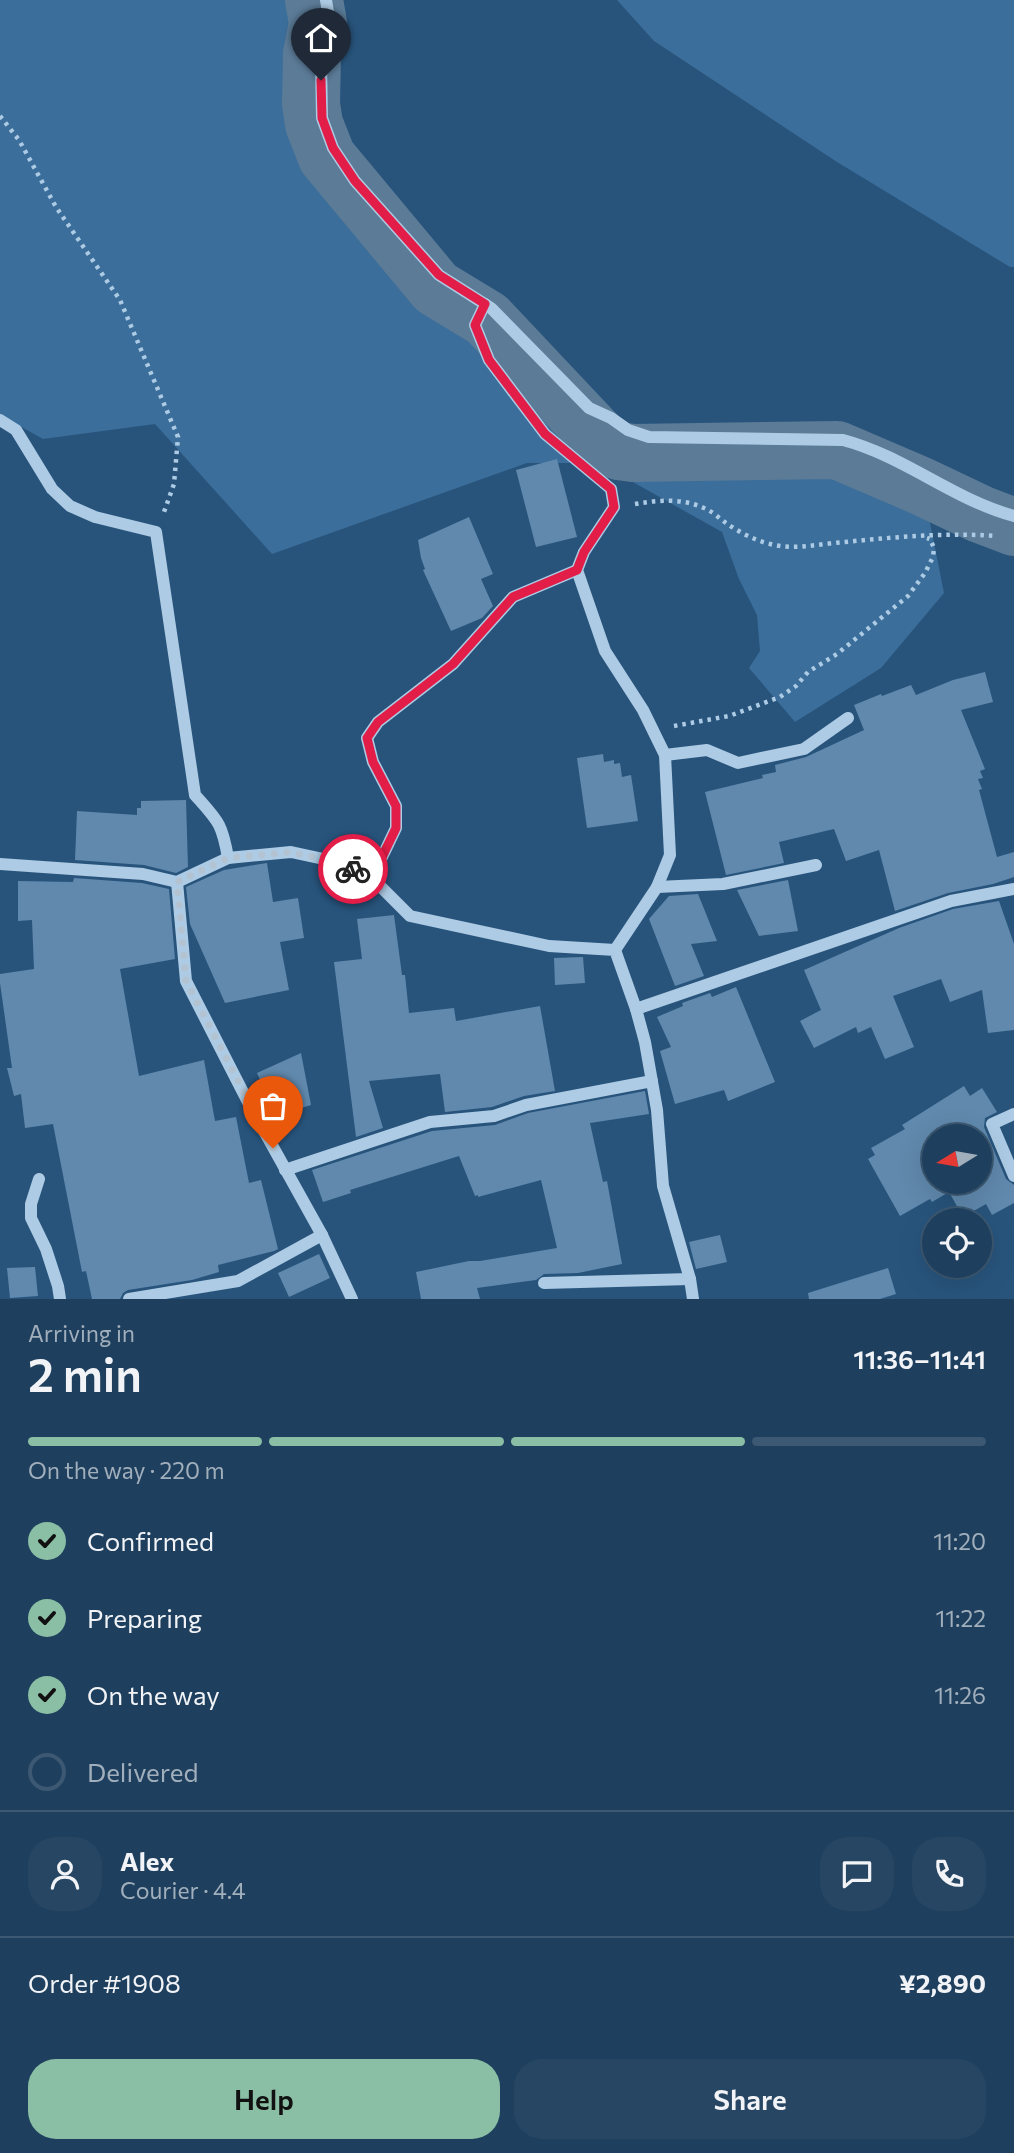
<!DOCTYPE html>
<meta charset="utf-8">
<style>
body{margin:0;font-family:Commissioner,sans-serif;background:#264663;color:#f1f3f6;height:100vh;display:flex;flex-direction:column;font-size:26px;white-space:nowrap}
*{box-sizing:border-box;margin:0}
p{font-size:23px;color:#a1afbc}
.icon{flex:none;width:38px;height:38px;fill:none;stroke:currentColor;stroke-width:2;stroke-linecap:round;stroke-linejoin:round}
.map{position:relative;height:1299px;overflow:hidden}
.drawer{display:flex;flex-direction:column;background:#1e3f5d;flex:1}
.drawer>*{flex:none}
.needle{width:46px;rotate:259deg}
.controls{position:absolute;left:922px;top:1124px;display:grid;gap:14px}
.controls a{display:grid;place-items:center;width:70px;height:70px;border-radius:50%;background:#1e3f5d;box-shadow:0 7px 28px #0002,0 0 0 2px #3c5872;font-size:35px}
.pin{position:absolute;display:grid;place-items:center;width:60px;height:60px;color:#fff;margin:-72px -30px;border-radius:50% 50% 50% 0;rotate:-45deg;box-shadow:0 0 7px #0007}
.pin .icon{rotate:45deg}
.courier{position:absolute;display:grid;place-items:center;width:70px;height:70px;margin:-35px;border:5px solid #e11d48;border-radius:50%;background:#fff;color:#222;box-shadow:0 2px 9px #0007}
.headline em{font-style:normal;font-weight:600}
.headline div{display:flex;flex-direction:column-reverse}
.headline{display:flex;align-items:center;justify-content:space-between;height:119px;padding:0 28px}
h1{font-size:46px;font-weight:600;line-height:52px}
.bar{display:grid;grid-template-columns:repeat(4,1fr);gap:10px 7px;align-content:center;height:84px;padding:0 28px}
.bar i{height:9px;border-radius:5px;background:#3c5872}
.bar .current{background:#8abfa5}
.bar p{grid-column:span 4}
.line{display:flex;align-items:center;gap:18px;padding:0 28px;border-top:2px solid #3c5872}
.line div{flex:1}
.round{display:grid;place-items:center;flex:none;width:74px;height:74px;border-radius:28px;background:#264663}
ol{padding:0 28px;list-style:none}
li{display:flex;align-items:center;gap:21px;height:77px}
li p{margin-inline-start:auto}
li .icon{padding:7px;border-radius:50%;background:#8abfa5;color:#111;stroke-width:4}
li:last-child{color:#a1afbc}
li i{width:38px;height:38px;border:4px solid #3c5872;border-radius:50%}
.cta{display:flex;gap:14px;margin-top:auto;padding:14px 28px}
.cta a{flex:1;height:80px;border-radius:28px;background:#8abfa5;color:#111;font-size:28px;font-weight:600;line-height:80px;text-align:center}
.cta a+a{background:#264663;color:#f1f3f6}
.map>svg:first-child{display:block}
</style>
<div class="map">
<svg width="1014" height="1299" viewBox="0 0 1014 1299">
<rect width="100%" height="100%" fill="#28547c"/>
<g fill="#3b6e9a">
<polygon points="0,0 289,0 293,129 380,241 515,377 650,457 920,473 944,593 881,668 795,722 749,668 760,651 757,615 739,579 722,532 599,463 527,463 272,554 155,424 43,439 0,415"/>
<polygon points="617,0 1014,0 1014,267 1010,267 837,162 654,41"/>
</g>
<g fill="none" stroke-linecap="round" stroke-linejoin="round">
<polyline stroke="#5b7b97" stroke-width="58" points="314,0 318,23 312,54 311,104 314,124 327,157 436,288 487,319 602,441 618,451 633,453 837,450 921,486 980,514 1014,527"/>
</g>
<g fill="#6089ad" fill-rule="evenodd">
<polygon points="557,459 577,537 536,547 516,470"/>
<polygon points="469,517 493,574 481,579 493,606 482,618 451,631 423,570 425,569 421,558 418,540"/>
<polygon points="985,672 993,702 961,710 985,769 980,771 983,778 978,779 982,789 979,790 997,857 1014,852 1014,877 993,884 948,893 895,911 879,850 846,861 834,829 779,842 784,863 726,875 705,792 763,778 762,775 776,772 775,765 806,757 864,730 854,705 881,694 882,696 911,685 916,695 953,680"/>
<polygon points="603,754 604,762 614,760 614,764 620,763 622,777 631,775 638,821 587,828 577,758"/>
<polygon points="186,800 188,867 176,873 144,865 75,860 77,811 137,815 137,808 141,808 141,801"/>
<polygon points="267,863 273,902 298,898 304,938 280,942 289,990 225,1003 190,924 186,887 224,870"/>
<polygon points="74,878 142,883 169,889 175,959 120,969 139,1076 204,1060 215,1121 236,1117 249,1183 261,1180 278,1249 274,1251 218,1265 219,1272 192,1280 128,1290 123,1293 120,1299 92,1299 86,1271 82,1272 53,1124 25,1128 21,1094 14,1096 7,1068 12,1068 0,983 0,974 34,969 32,920 18,921 18,881 73,882"/>
<polygon points="788,880 798,931 759,936 737,890"/>
<polygon points="698,894 717,941 691,944 704,976 675,986 649,919 669,896"/>
<polygon points="999,901 1014,944 1014,1030 988,1033 982,990 950,1002 941,979 893,996 914,1047 885,1059 871,1027 858,1033 856,1027 814,1048 800,1021 821,1010 804,970 899,928 953,909"/>
<polygon points="394,915 402,975 405,975 409,1013 454,1008 456,1021 540,1006 555,1091 524,1096 492,1107 445,1112 440,1074 369,1081 383,1128 356,1137 334,962 362,959 357,919"/>
<polygon points="583,957 585,983 555,985 554,958"/>
<polygon points="736,987 775,1082 728,1101 724,1090 675,1104 660,1051 671,1047 657,1017 683,1006 682,1003 710,993 712,997"/>
<polygon points="301,1053 311,1105 276,1116 257,1073"/>
<path d="M964,1086L970,1096L982,1088L997,1112L985,1118L984,1127L1006,1179L1014,1185V1203L992,1215L986,1204L963,1217L949,1192L932,1202L930,1199L900,1216L868,1159L875,1155L871,1148L905,1129L902,1125ZM934,1136H980V1181H934Z"/>
<polygon points="645,1091 649,1114 590,1123 603,1182 607,1181 622,1264 578,1273 544,1274 536,1280 477,1288 480,1299 421,1299 416,1272 469,1261 480,1261 557,1248 541,1180 478,1197 478,1195 475,1196 459,1156 350,1190 351,1193 323,1202 312,1170 432,1131 495,1125 528,1113"/>
<polygon points="720,1235 727,1262 696,1269 689,1242"/>
<polygon points="319,1254 330,1278 289,1297 278,1273"/>
<polygon points="35,1267 38,1296 10,1298 7,1268"/>
<polygon points="888,1268 896,1294 880,1299 809,1299 808,1293"/>
</g>
<g fill="none" stroke-linecap="round" stroke-linejoin="round">
<g stroke="#adcbe4" stroke-width="4.5" stroke-dasharray="3.5 5" stroke-linecap="butt">
<polyline points="0,116 19,140 56,207 120,300 178,437 174,484 164,512"/>
<path d="M635,504C658,500 682,498 704,508C712,511 719,518 726,523C739,532 754,540 770,544C792,550 812,545 834,543C887,538 942,532 996,536"/>
<polyline points="674,726 729,716 780,697 796,686 808,672 837,654 908,596 925,573 933,557 934,548 930,539 927,538"/>
</g>
<g stroke="#adcbe4" stroke-width="12">
<path d="M326,0L329,18L321,61L322,118L333,148L355,181L439,275L491,308L589,408L611,418L628,430L649,437L843,440C904,456 954,500 1014,516"/>
<polyline points="485,304 475,325 489,360 545,434 611,489 614,507 584,552 577,570 605,651 643,710 665,755 670,855 657,887 615,950"/>
<path d="M0,420L16,430L52,489L70,506L95,517L156,532L195,795C218,821 222,823 228,858"/>
<polyline points="665,755 707,750 738,763 804,749 848,718"/>
<polyline points="0,864 143,874 177,882 228,858 291,852 342,863 372,878 410,916 549,946 615,950 636,1009 645,1042 657,1110 663,1186 690,1279 693,1299"/>
<polyline points="372,878 396,828 396,806 373,762 367,738 378,722 453,664 513,597 577,570"/>
<polyline points="177,882 186,981 249,1104 322,1235 352,1299"/>
<polyline points="657,887 723,884 816,865"/>
<polyline points="636,1009 951,901 1014,889"/>
<polyline points="1014,1114 992,1124 1014,1176"/>
<polyline points="285,1170 430,1122 494,1116 526,1105 652,1081"/>
<polyline points="39,1179 31,1204 31,1218 46,1249 58,1286 60,1299"/>
<polyline points="544,1283 690,1279"/>
<polyline points="129,1299 238,1281 322,1235"/>
</g>
</g>
<g fill="none" stroke-linecap="round" stroke-linejoin="round">
<polyline stroke="#b4c3d1" stroke-width="7" stroke-dasharray="0 12.6" points="273,1148 186,981 177,882 228,858 290,852 342,863 353,869"/>
<polyline stroke="#e11d48" stroke-width="9" points="321,80 322,118 333,148 355,181 439,275 485,304 475,325 489,360 545,434 611,489 614,507 584,552 577,570 513,597 453,664 378,722 367,738 373,762 396,806 396,828 372,878 353,869"/>
</g>
</svg>
<div class="controls">
<a><svg class="needle" viewBox="-14 -14 28 28"><path d="M0-13l5 13h-10z" fill="#e53935"/><path d="M0 13l5-13h-10z" fill="#a1afbc"/></svg></a>
<a><svg class="icon" aria-label="locate" viewBox="0 0 24 24"><circle cx="12" cy="12" r="6"/><path d="M12 2v4M12 18v4M2 12h4M18 12h4"/></svg></a>
</div>
<div class="pin" style="left:273px;top:1148px;background:#ea580c"><svg class="icon" aria-label="bag" viewBox="0 0 24 24"><path d="M5 8h14l-1 12H6zM9 8a3 3 0 0 1 6 0"/></svg></div>
<div class="pin" style="left:321px;top:80px;background:#1f2937"><svg class="icon" aria-label="home" viewBox="0 0 24 24"><path d="M3 11l9-7 9 7M6 9v11h12V9"/></svg></div>
<div class="courier" style="left:353px;top:869px"><svg class="icon" aria-label="bike" viewBox="0 0 24 24"><circle cx="6" cy="16" r="4"/><circle cx="18" cy="16" r="4"/><path d="M6 16l4-8h5l3 8M10 8l3 8H6M13 5h3"/></svg></div>
</div>
<section class="drawer">
<div class="headline"><div><h1>2 min</h1><p>Arriving in</p></div><em>11:36–11:41</em></div>
<div class="bar"><i class="current"></i><i class="current"></i><i class="current"></i><i></i><p>On the way · 220 m</p></div>
<ol>
<li><svg class="icon" aria-label="check" viewBox="0 0 24 24"><path d="M5 12l5 5 9-10"/></svg>Confirmed<p>11:20</p></li>
<li><svg class="icon" aria-label="check" viewBox="0 0 24 24"><path d="M5 12l5 5 9-10"/></svg>Preparing<p>11:22</p></li>
<li><svg class="icon" aria-label="check" viewBox="0 0 24 24"><path d="M5 12l5 5 9-10"/></svg>On the way<p>11:26</p></li>
<li><i></i>Delivered</li>
</ol>
<div class="line" style="height:126px"><a class="round"><svg class="icon" aria-label="person" viewBox="0 0 24 24"><circle cx="12" cy="8" r="4"/><path d="M4 21q1-7 8-7t8 7"/></svg></a><div><b>Alex</b><p>Courier · 4.4</p></div><a class="round"><svg class="icon" aria-label="chat" viewBox="0 0 24 24"><path d="M4 5h16v11H9l-5 4z"/></svg></a><a class="round"><svg class="icon" aria-label="phone" viewBox="0 0 24 24"><path d="M5 4h4l2 5-3 2q2 4 5 5l2-3 5 2v4C11 20 4 13 5 4z"/></svg></a></div>
<div class="line" style="height:91px"><div>Order #1908</div><b>¥2,890</b></div>
<div class="cta"><a>Help</a><a>Share</a></div>
</section>
